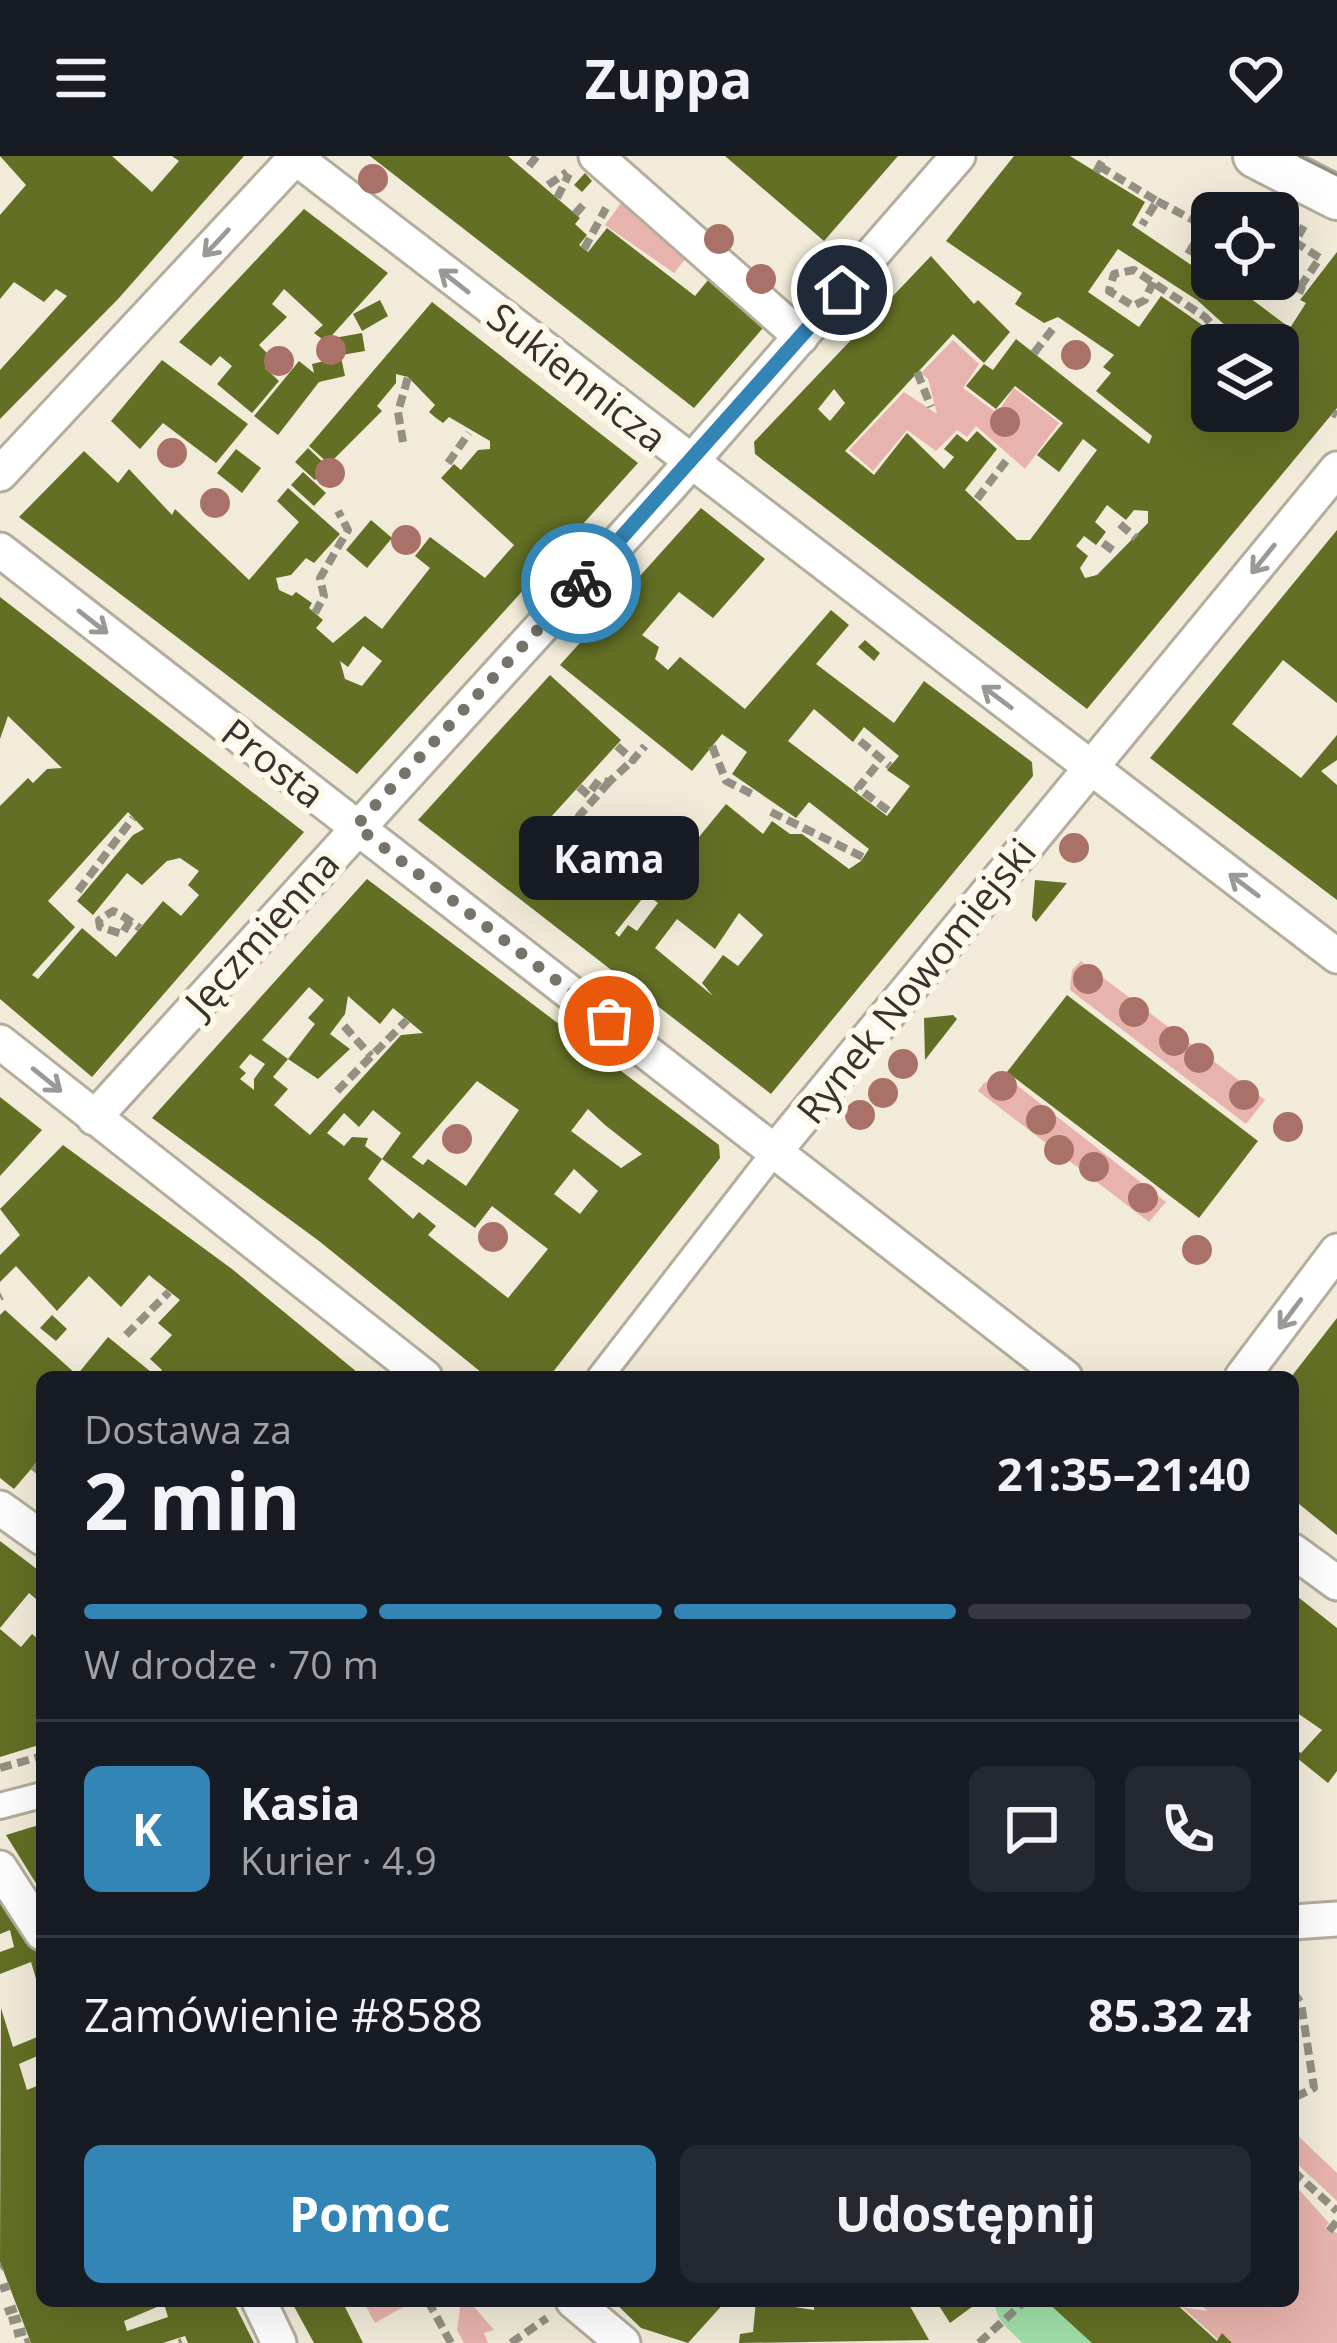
<!DOCTYPE html>
<html lang="pl">
<meta charset="utf-8">
<style>
body{margin:0;font-family:"Open Sans",sans-serif;background:#242831;color:#f1f3f6;height:100vh;display:flex;flex-direction:column;font-size:45px;white-space:nowrap}
*{box-sizing:border-box;margin:0}
p{font-size:39px;color:#9ea1a6}
.icon{flex:none;width:66px;height:66px;fill:none;stroke:currentColor;stroke-width:2;stroke-linecap:round;stroke-linejoin:round}
.map{position:relative;flex:1;overflow:hidden}
.sheet{position:absolute;left:36px;top:1215px;width:1263px;height:936px;display:flex;flex-direction:column;background:#171b24;border-radius:18px;box-shadow:0 12px 48px #0002}
.sheet>*{flex:none}
.buttons{position:absolute;left:1191px;top:36px;display:grid;gap:24px}
.buttons a{display:grid;place-items:center;width:108px;height:108px;border-radius:18px;background:#171b24;box-shadow:0 12px 48px #0002;font-size:60px}
.pin{position:absolute;display:grid;place-items:center;width:102px;height:102px;color:#fff;margin:-51px;border:6px solid #fff;border-radius:50%;box-shadow:0 3px 12px #0007}
.courier{position:absolute;display:grid;place-items:center;width:120px;height:120px;margin:-60px;border:9px solid #3385b6;border-radius:50%;background:#fff;color:#222;box-shadow:0 3px 15px #0007}
.bubble{position:absolute;height:84px;border-radius:18px;background:#171b24;box-shadow:0 12px 48px #0002;font-size:39px;font-weight:700;line-height:84px;text-align:center}
.summary em{font-style:normal;font-weight:700}
.summary div{display:flex;flex-direction:column-reverse}
.summary{display:flex;align-items:center;justify-content:space-between;height:204px;padding:0 48px}
h1{font-size:78px;font-weight:700;line-height:90px}
.bar{display:grid;grid-template-columns:repeat(4,1fr);gap:18px 12px;align-content:center;height:144px;padding:0 48px}
.bar i{height:15px;border-radius:9px;background:#363941}
.bar .selected{background:#3385b6}
.bar p{grid-column:span 4}
.line{display:flex;align-items:center;gap:30px;padding:0 48px;border-top:3px solid #363941}
.line div{flex:1}
.round{display:grid;place-items:center;flex:none;width:126px;height:126px;border-radius:18px;background:#242831}
.primary-button{display:flex;gap:24px;margin-top:auto;padding:24px 48px}
.primary-button a{flex:1;height:138px;border-radius:18px;background:#3385b6;color:#fff;font-size:48px;font-weight:700;line-height:138px;text-align:center}
.primary-button a+a{background:#242831;color:#f1f3f6}
header{display:flex;justify-content:space-between;align-items:center;height:156px;padding:0 48px;background:#171b24;font-size:54px;font-weight:700}
.map>svg:first-child{display:block}
</style>
<header><svg class="icon" aria-label="menu" viewBox="0 0 24 24"><path d="M4 6h16M4 12h16M4 18h16"/></svg>Zuppa<svg class="icon" aria-label="heart" viewBox="0 0 24 24"><path d="M12 20l-8-8c-3-5 5-10 8-4 3-6 11-1 8 4z"/></svg></header>
<div class="map">
<svg width="1337" height="2187" viewBox="0 0 1337 2187">
<defs>
<pattern id="forest-crowns" width="20" height="18" patternUnits="userSpaceOnUse" patternTransform="scale(3)"><rect width="20" height="18" fill="#e8b3ac"/><path d="M2 6a3 3 0 1 1 6 0M12 15a3 3 0 1 1 6 0" fill="none" stroke="#bd928c"/></pattern>
</defs>
<rect width="100%" height="100%" fill="#f2ebd9"/>
<g fill="#e8b3ac">
<polygon points="621,47 634,47 690,97 674,117 605,69"/>
<polygon points="953,184 979,208 963,232 997,257 1014,232 1059,267 1025,313 976,270 967,281 957,274 936,295 907,274 873,315 849,294 904,236 937,258 928,223 921,217"/>
<polygon points="1081,805 1265,944 1246,968 1070,834 1072,814"/>
<polygon points="1005,920 1166,1046 1149,1066 978,935 984,927"/>
<polygon points="1293,1975 1337,2017 1337,2045 1293,2004"/>
<polygon points="1293,2027 1329,2067 1325,2072 1337,2077 1337,2187 1222,2187 1182,2151 1207,2155 1198,2145 1293,2145"/>
<polygon points="461,2145 469,2145 494,2174 484,2177 488,2187 464,2187 457,2174"/>
</g>
<polygon fill="url(#forest-crowns)" points="363,2145 414,2145 375,2167"/>
<g fill="none" stroke-linecap="round" stroke-linejoin="round">
<polyline stroke="#a0e0a9" stroke-width="72" points="1031,2145 1074,2187"/>
</g>
<g fill="#636f24" fill-rule="evenodd">
<polygon points="0,0 112,0 152,36 179,5 172,0 244,0 119,142 0,263 0,214 67,140 56,133 44,146 14,126 0,143 0,59 26,29"/>
<polygon points="370,0 508,0 580,62 575,68 587,79 579,89 588,96 607,72 695,140 713,118 769,165 694,252"/>
<polygon points="725,0 898,0 824,85"/>
<path d="M1014,0H1070L1145,46L1132,69L1212,123L1226,124L1290,172L1306,147L1300,144L1337,96V252L1087,553L755,298L754,286L931,100L974,148L978,144L1010,176L984,207L953,178L845,295L874,319L907,277L944,313L954,301L944,293L957,278L967,286L977,275L997,293L965,334L1017,384H1030L1097,294L1083,283L1059,316L1037,299L1063,267L1015,230L996,253L966,230L984,208L993,214L1016,183L1149,288L1152,280L1096,235L1111,217L1103,211L1114,199L1058,161L1044,167L1015,148L1022,137L946,85ZM1118,93L1197,144L1247,189H1278V202L1288,210L1278,223V255H1212V189H1217L1203,178L1208,173L1161,140L1139,171L1088,136ZM834,233L845,247L830,265L818,253ZM1107,349L1126,364L1134,354L1148,355V367L1097,419L1085,422L1080,412L1088,400L1076,390L1084,380L1096,389L1106,376L1095,366Z"/>
<polygon points="585,17 592,25 582,36 574,29"/>
<polygon points="304,53 388,117 326,186 314,177 323,169 284,133 272,148 287,161 259,189 273,203 265,212 279,225 252,257 217,228 232,210 220,200 211,210 179,186"/>
<polygon points="380,144 388,160 362,175 353,158"/>
<path d="M432,146L638,307L357,618L19,361L84,295L118,327L129,313L172,359L175,353L249,424L299,366L277,345L288,332L340,378L314,407L306,402L291,419L276,422L279,434L292,440L296,436L312,447L309,452L323,464L316,472L333,487L365,460L382,473L430,412L415,400L430,381L485,422L514,389L441,322L454,308L461,314L478,294L490,293V285L449,261L443,267L436,262L429,256L435,249L408,221L396,218V227L377,250L382,255L329,308L309,290ZM363,490L382,505L362,530L345,523L340,505L348,511Z"/>
<polygon points="362,177 365,195 336,200 334,182"/>
<polygon points="341,201 345,220 319,226 278,279 254,260 299,205 314,217 312,208"/>
<polygon points="162,204 248,268 216,307 163,267 140,293 111,265"/>
<polygon points="308,292 328,311 315,324 295,306"/>
<polygon points="236,293 261,312 242,337 217,317"/>
<polygon points="303,316 326,337 314,350 291,329"/>
<path d="M701,352L765,403L713,462L679,436L642,479L659,491L655,503L668,514L680,501L745,553L831,454L849,469L816,508L894,567L924,525L1032,606L1033,620L771,938L418,664L550,519L621,584L550,662L646,738L615,777L619,781L628,769L637,775L658,747L650,741L726,648L763,678L772,665L790,678H802L849,713L861,705L869,693L809,646L796,662L732,618L747,596L722,578L692,615L560,509ZM814,553L853,586L864,571L899,600L887,614L910,630L887,660L788,585ZM739,757L763,779L738,810L723,799L702,827L713,840L655,792L677,763L715,793Z"/>
<polygon points="371,364 392,382 367,412 346,394"/>
<polygon points="1337,374 1337,547 1283,504 1232,568 1301,622 1337,579 1337,604 1321,615 1337,629 1337,744 1150,602"/>
<path d="M0,441L304,676L92,921L0,843V650L28,622L33,627L47,613L62,612L8,560L0,583ZM128,656L144,673L133,679L77,745L93,759L127,717L142,729L167,705L180,702L199,715L188,729L199,739L181,760L163,745L116,801L82,772L38,823L32,819L75,771L48,745Z"/>
<polygon points="865,484 880,497 874,505 858,491"/>
<path d="M367,723L719,989L720,1002L549,1221H487L319,1085L152,962ZM309,831L324,844L308,862L315,868L288,903L318,923L350,893L330,878L345,858L348,840L380,868L393,852L423,877L401,879L310,979L274,949L288,933L273,921L288,903L262,884ZM250,898L265,908L254,923V934L240,923L246,917L239,911ZM477,925L519,954L466,1030L428,1003L423,1009L412,1001ZM588,953L605,969L642,998L621,1012L571,975ZM373,954L401,977L382,1003L475,1072L492,1050L548,1093L508,1142L428,1079L436,1070L419,1056L413,1063L368,1023L382,1003L365,990L368,982L352,981L344,990L327,977L344,957L359,971ZM574,1013L598,1035L580,1058L554,1038Z"/>
<polygon points="1035,724 1067,727 1036,766 1032,761"/>
<polygon points="1067,839 1258,985 1199,1062 1007,916"/>
<polygon points="953,859 957,863 925,904 924,862"/>
<polygon points="0,941 42,974 0,1020"/>
<polygon points="63,989 232,1113 363,1221 42,1221 42,1300 14,1333 0,1322 0,1159 5,1154 77,1219 108,1181 156,1220 162,1214 150,1203 172,1179 158,1167 180,1144 149,1119 121,1151 89,1120 57,1155 16,1110 0,1126 0,1099 20,1079 0,1053"/>
<polygon points="52,1159 67,1173 56,1185 40,1172"/>
<polygon points="1337,1162 1337,1379 1293,1343 1291,1221"/>
<polygon points="0,1385 42,1417 42,1448 29,1437 0,1472"/>
<polygon points="1293,1437 1337,1472 1337,1615 1328,1627 1297,1602 1293,1607 1293,1591 1301,1597 1322,1574 1293,1554"/>
<polygon points="0,1473 21,1491 32,1478 42,1486 42,1588 0,1601"/>
<polygon points="42,1668 42,1737 6,1679"/>
<polygon points="0,1732 42,1790 42,1843 31,1806 0,1818 0,1796 14,1791 10,1774 0,1778"/>
<path d="M1,1852L13,1891L42,1879V1898L19,1908L27,1934L42,1928V2145H233L254,2187H188L185,2180L163,2187H31L0,2106ZM164,2148L168,2161L127,2175L124,2165Z"/>
<polygon points="291,2145 342,2145 363,2187 314,2187"/>
<polygon points="613,2145 726,2145 688,2187 641,2172"/>
<polygon points="756,2145 814,2154 814,2145 907,2145 929,2184 739,2187 740,2178 753,2176"/>
<polygon points="936,2145 980,2145 950,2167"/>
<polygon points="1046,2145 1173,2145 1217,2185 1222,2177 1232,2187 1092,2187"/>
</g>
<g fill="none" stroke-linecap="round" stroke-linejoin="round">
<g stroke="#b4ad9c" stroke-width="30">
<g id="pedestrian">
<polyline points="600,1221 776,994"/>
<polyline points="0,1650 42,1639"/>
</g>
</g>
<g stroke="#b4ad9c" stroke-width="39">
<g id="minor">
<polyline points="596,0 801,181"/>
<polyline points="296,2 1337,800"/>
<polyline points="0,318 297,0"/>
<polyline points="0,394 1065,1221"/>
<polyline points="0,886 425,1221"/>
<polyline points="94,962 670,330 958,0"/>
<polyline points="776,994 1337,313"/>
<polyline points="1242,1221 1337,1095"/>
<polyline points="0,1352 42,1382"/>
<polyline points="1293,1395 1337,1427"/>
<polyline points="0,1712 42,1777"/>
<polyline points="1293,1766 1337,1763"/>
<polyline points="259,2145 279,2187"/>
<polyline points="573,2145 623,2187"/>
</g>
</g>
<g stroke="#b4ad9c" stroke-width="48">
<polyline id="tertiary" points="1255,0 1337,42"/>
</g>
<g stroke="#948f83" stroke-width="8" stroke-dasharray="12 6" stroke-linecap="butt">
<polyline points="529,10 537,0"/>
<polyline points="1099,10 1157,45 1142,69"/>
<polyline points="1096,16 1105,0"/>
<polyline points="548,29 567,16"/>
<polyline points="557,42 569,18"/>
<polyline points="1157,45 1193,64 1212,84"/>
<polyline points="1213,57 1222,43 1247,57"/>
<polyline points="575,58 584,48"/>
<polyline points="1278,75 1295,86"/>
<polyline points="584,93 606,52"/>
<polyline points="1188,98 1212,59"/>
<polyline points="1277,123 1306,136"/>
<polyline points="1153,126 1145,144 1133,150 1109,135 1114,118 1134,114 1205,161 1230,189"/>
<polyline points="1300,131 1320,102 1295,86 1304,70"/>
<polyline points="1034,197 1055,170"/>
<polyline points="1278,213 1283,217"/>
<polyline points="917,216 931,251"/>
<polyline points="1333,257 1337,259"/>
<polyline points="403,286 398,256 408,221"/>
<polyline points="448,307 469,277"/>
<polyline points="977,343 1006,305"/>
<polyline points="1120,368 1136,382"/>
<polyline points="1103,387 1115,396"/>
<polyline points="315,457 324,440 320,422 348,374 338,355"/>
<polyline points="860,585 890,610"/>
<polyline points="617,590 633,604 645,590"/>
<polyline points="712,590 726,625 752,638"/>
<polyline points="876,610 858,632 890,656"/>
<polyline points="609,626 579,660 637,711 661,678"/>
<polyline points="579,631 588,639 599,624 609,626 633,604"/>
<polyline points="771,656 863,701"/>
<polyline points="78,735 133,662"/>
<path d="M130,765L122,778L100,771L99,764L113,755C123,759 131,766 140,772"/>
<polyline points="344,870 371,900"/>
<polyline points="337,935 407,864"/>
<polyline points="0,1141 2,1140"/>
<polyline points="126,1179 169,1136"/>
<polyline points="33,1310 42,1317"/>
<polyline points="0,1612 42,1600"/>
<polyline points="1293,1836 1301,1847 1314,1932 1293,1942"/>
<polyline points="1293,2015 1337,2055"/>
<polyline points="1329,2075 1337,2065"/>
<polyline points="0,2111 2,2110"/>
<polyline points="0,2133 9,2130"/>
<polyline points="428,2145 451,2187"/>
<polyline points="5,2156 17,2152"/>
<polyline points="9,2165 21,2162"/>
<polyline points="14,2178 26,2175"/>
<polyline points="25,2187 30,2185"/>
<polyline points="179,2187 182,2186"/>
<polyline points="511,2187 547,2162"/>
<polyline points="979,2187 1025,2145"/>
</g>
<use href="#pedestrian" stroke="#fff" stroke-width="24"/>
<use href="#minor" stroke="#fff" stroke-width="33"/>
<use href="#tertiary" stroke="#fff" stroke-width="42"/>
<polyline stroke="#918c80" stroke-width="3" points="1299,0 1337,19"/>
</g>
<g fill="#aa7169">
<circle cx="373" cy="23" r="15"/>
<circle cx="719" cy="83" r="15"/>
<circle cx="761" cy="123" r="15"/>
<circle cx="331" cy="194" r="15"/>
<circle cx="1076" cy="199" r="15"/>
<circle cx="279" cy="205" r="15"/>
<circle cx="1005" cy="266" r="15"/>
<circle cx="172" cy="297" r="15"/>
<circle cx="330" cy="317" r="15"/>
<circle cx="215" cy="347" r="15"/>
<circle cx="406" cy="384" r="15"/>
<circle cx="1074" cy="692" r="15"/>
<circle cx="1088" cy="823" r="15"/>
<circle cx="1134" cy="856" r="15"/>
<circle cx="1174" cy="885" r="15"/>
<circle cx="1199" cy="902" r="15"/>
<circle cx="903" cy="908" r="15"/>
<circle cx="1002" cy="930" r="15"/>
<circle cx="883" cy="937" r="15"/>
<circle cx="1244" cy="939" r="15"/>
<circle cx="860" cy="959" r="15"/>
<circle cx="1041" cy="964" r="15"/>
<circle cx="1288" cy="971" r="15"/>
<circle cx="457" cy="983" r="15"/>
<circle cx="1059" cy="994" r="15"/>
<circle cx="1094" cy="1011" r="15"/>
<circle cx="1143" cy="1042" r="15"/>
<circle cx="493" cy="1081" r="15"/>
<circle cx="1197" cy="1094" r="15"/>
</g>
<defs><path id="oneway-shaft" d="M-6 0H5M1.5-3L5.5 0L1.5 3" fill="none" stroke-width="1.6" stroke-linecap="round" stroke-linejoin="round" transform="scale(3)"/></defs>
<g stroke="#9a9996">
<use href="#oneway-shaft" transform="translate(216 87) rotate(133)"/>
<use href="#oneway-shaft" transform="translate(454 125) rotate(-142)"/>
<use href="#oneway-shaft" transform="translate(1263 403) rotate(129)"/>
<use href="#oneway-shaft" transform="translate(93 466) rotate(38)"/>
<use href="#oneway-shaft" transform="translate(997 541) rotate(-143)"/>
<use href="#oneway-shaft" transform="translate(1244 729) rotate(-143)"/>
<use href="#oneway-shaft" transform="translate(47 924) rotate(39)"/>
<use href="#oneway-shaft" transform="translate(1290 1158) rotate(127)"/>
</g>
<g fill="none" stroke-linecap="round" stroke-linejoin="round">
<polyline stroke="#787369" stroke-width="12" stroke-dasharray="0 21.6" points="581,427 356,670 609,865"/>
<polyline stroke="#3385b6" stroke-width="15" points="581,427 842,134"/>
</g>
<g text-anchor="middle" dominant-baseline="central" stroke-width="12" stroke-linejoin="round" paint-order="stroke">
<g font-size="39" fill="#36332c" stroke="#fef8ea">
<text transform="translate(578 220) rotate(38)">Sukiennicza</text>
<text transform="translate(274 606) rotate(38)">Prosta</text>
<text transform="translate(261 776) rotate(-48)">Jęczmienna</text>
<text transform="translate(915 824) rotate(-51)">Rynek Nowomiejski</text>
</g>
</g>
</svg>
<div class="buttons">
<a><svg class="icon" aria-label="locate" viewBox="0 0 24 24"><circle cx="12" cy="12" r="6"/><path d="M12 2v4M12 18v4M2 12h4M18 12h4"/></svg></a>
<a><svg class="icon" aria-label="layers" viewBox="0 0 24 24"><path d="M12 4l9 5-9 5-9-5zM3 14l9 5 9-5"/></svg></a>
</div>
<div class="pin" style="left:609px;top:865px;background:#ea580c"><svg class="icon" aria-label="bag" viewBox="0 0 24 24"><path d="M5 8h14l-1 12H6zM9 8a3 3 0 0 1 6 0"/></svg></div>
<div class="pin" style="left:842px;top:134px;background:#1f2937"><svg class="icon" aria-label="home" viewBox="0 0 24 24"><path d="M3 11l9-7 9 7M6 9v11h12V9"/></svg></div>
<div class="courier" style="left:581px;top:427px"><svg class="icon" aria-label="bike" viewBox="0 0 24 24"><circle cx="6" cy="16" r="4"/><circle cx="18" cy="16" r="4"/><path d="M6 16l4-8h5l3 8M10 8l3 8H6M13 5h3"/></svg></div>
<div class="bubble" style="left:519px;top:660px;width:180px">Kama</div>
<section class="sheet">
<div class="summary"><div><h1>2 min</h1><p>Dostawa za</p></div><em>21:35–21:40</em></div>
<div class="bar"><i class="selected"></i><i class="selected"></i><i class="selected"></i><i></i><p>W drodze · 70 m</p></div>
<div class="line" style="height:216px"><b class="round" style="background:#3385b6;color:#fff">K</b><div><b>Kasia</b><p>Kurier · 4.9</p></div><a class="round"><svg class="icon" aria-label="chat" viewBox="0 0 24 24"><path d="M4 5h16v11H9l-5 4z"/></svg></a><a class="round"><svg class="icon" aria-label="phone" viewBox="0 0 24 24"><path d="M5 4h4l2 5-3 2q2 4 5 5l2-3 5 2v4C11 20 4 13 5 4z"/></svg></a></div>
<div class="line" style="height:156px"><div>Zamówienie #8588</div><b>85.32 zł</b></div>
<div class="primary-button"><a>Pomoc</a><a>Udostępnij</a></div>
</section>
</div>
